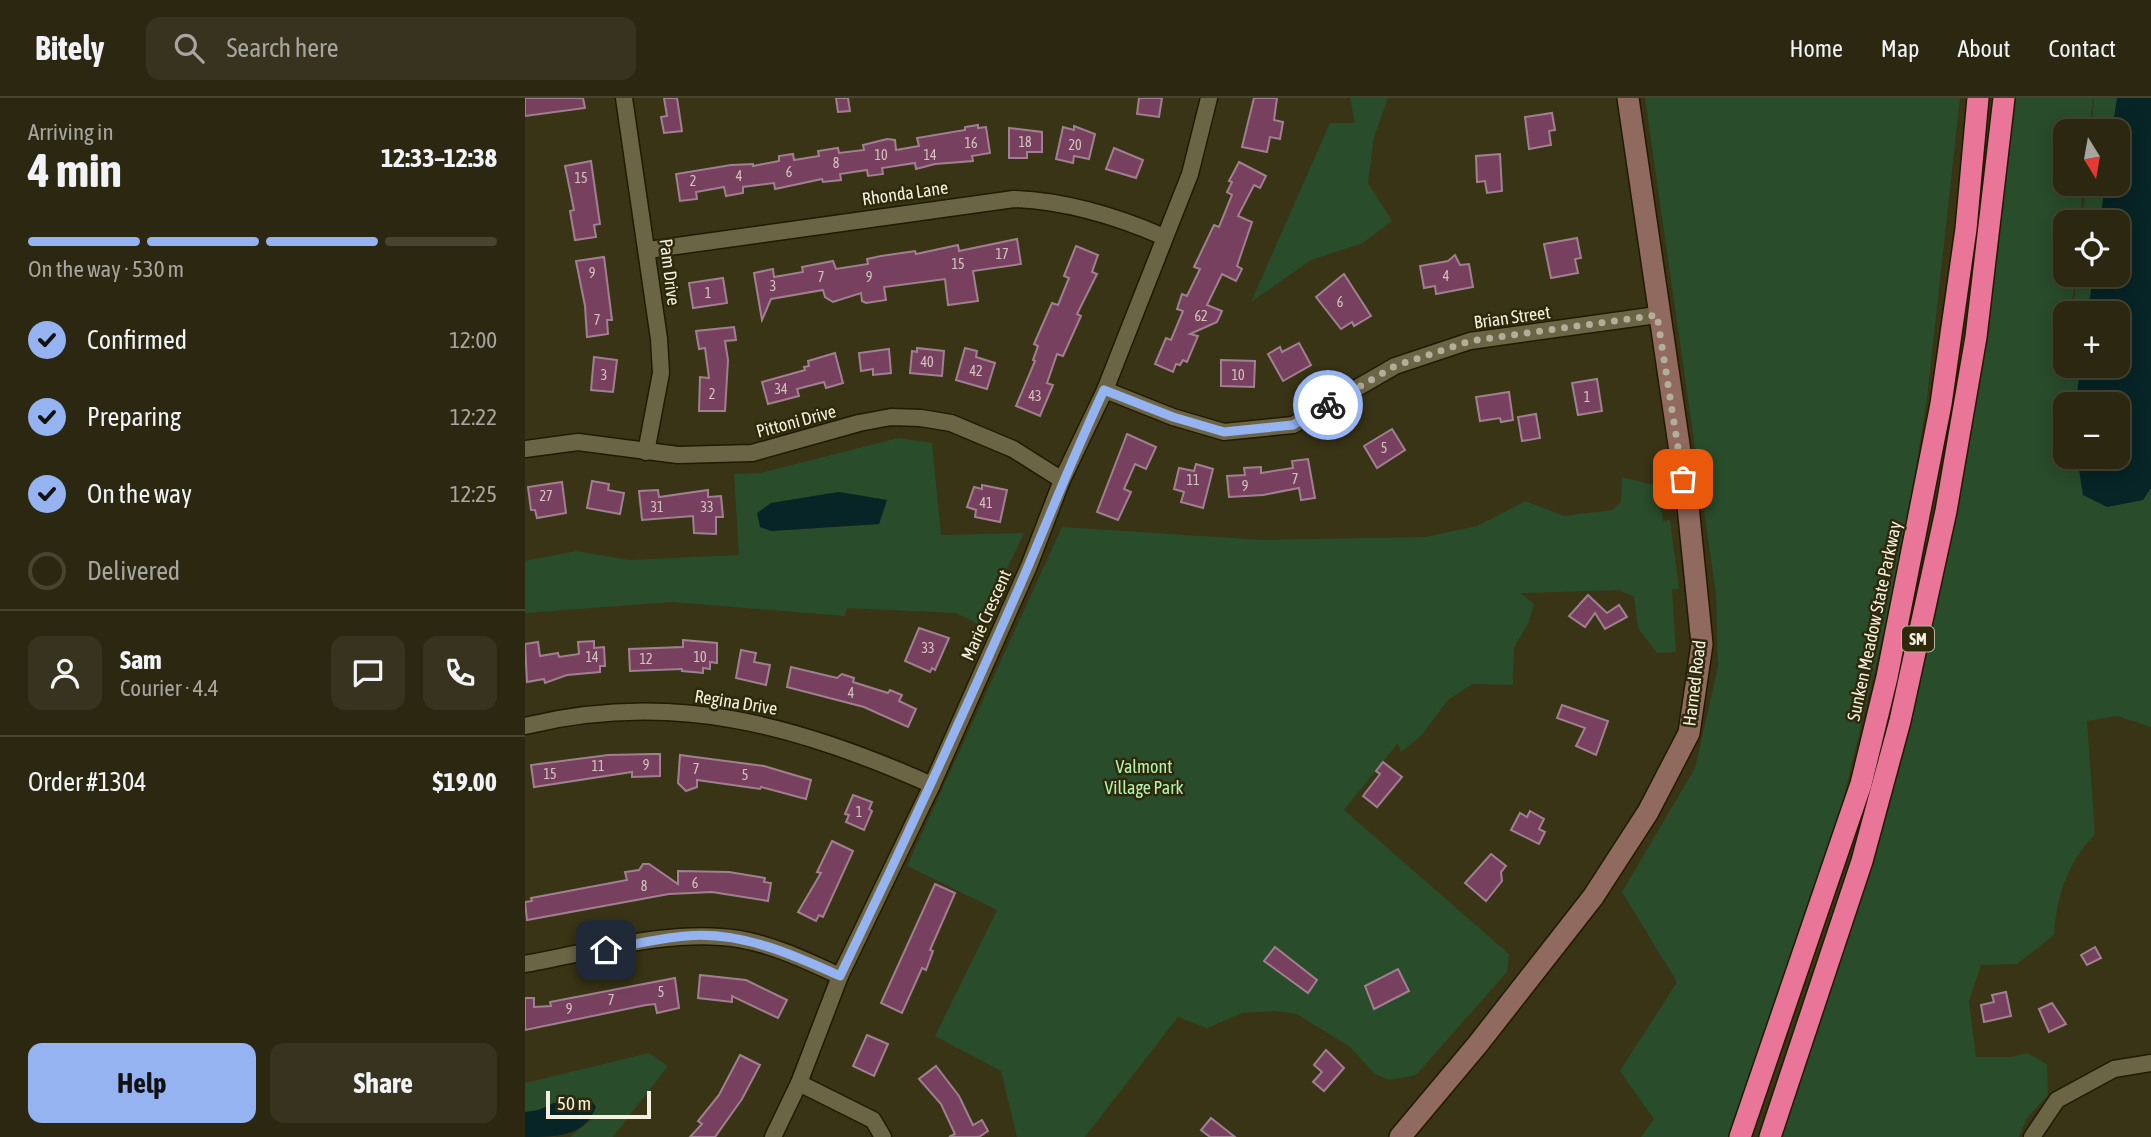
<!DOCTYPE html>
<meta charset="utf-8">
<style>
body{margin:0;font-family:"Asap Condensed",sans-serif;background:#37331e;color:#f1f3f6;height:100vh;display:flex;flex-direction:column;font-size:26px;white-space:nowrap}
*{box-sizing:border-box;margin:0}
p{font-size:23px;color:#a6a59f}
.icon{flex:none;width:38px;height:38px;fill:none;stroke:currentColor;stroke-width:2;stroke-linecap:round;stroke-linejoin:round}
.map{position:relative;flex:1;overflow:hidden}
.side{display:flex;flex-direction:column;background:#2b2710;width:525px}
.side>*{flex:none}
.needle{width:46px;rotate:169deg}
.fabs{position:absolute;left:1528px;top:21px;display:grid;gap:14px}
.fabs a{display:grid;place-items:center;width:77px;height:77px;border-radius:14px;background:#2b2710;box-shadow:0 4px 18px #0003,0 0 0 2px #474430;font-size:35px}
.scale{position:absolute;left:21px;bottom:18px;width:105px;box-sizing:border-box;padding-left:7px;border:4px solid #f3f0df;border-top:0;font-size:19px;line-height:24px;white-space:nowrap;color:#f3f0df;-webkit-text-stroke:5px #2f290c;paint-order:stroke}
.pin{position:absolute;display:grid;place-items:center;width:60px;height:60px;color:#fff;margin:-30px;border-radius:14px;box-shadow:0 4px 10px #0006}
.courier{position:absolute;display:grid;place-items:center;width:70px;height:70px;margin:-35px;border:5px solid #95b2f1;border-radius:50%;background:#fff;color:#222;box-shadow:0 2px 9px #0007}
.summary em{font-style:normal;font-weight:700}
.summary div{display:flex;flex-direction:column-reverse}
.summary{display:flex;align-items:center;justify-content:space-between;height:119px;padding:0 28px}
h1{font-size:46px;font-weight:700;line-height:52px}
.bar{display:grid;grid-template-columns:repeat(4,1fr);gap:10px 7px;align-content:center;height:84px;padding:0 28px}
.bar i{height:9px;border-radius:5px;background:#474430}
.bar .active{background:#95b2f1}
.bar p{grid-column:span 4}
.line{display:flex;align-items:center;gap:18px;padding:0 28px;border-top:2px solid #474430}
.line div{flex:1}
.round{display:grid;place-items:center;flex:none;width:74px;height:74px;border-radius:14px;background:#37331e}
ol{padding:0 28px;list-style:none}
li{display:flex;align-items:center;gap:21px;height:77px}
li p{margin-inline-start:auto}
li .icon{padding:7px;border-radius:50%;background:#95b2f1;color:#111;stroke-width:4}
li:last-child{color:#a6a59f}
li i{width:38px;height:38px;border:4px solid #474430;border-radius:50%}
.primary-button{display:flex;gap:14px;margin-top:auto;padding:14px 28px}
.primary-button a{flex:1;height:80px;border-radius:14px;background:#95b2f1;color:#111;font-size:28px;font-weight:700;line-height:80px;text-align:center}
.primary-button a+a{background:#37331e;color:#f1f3f6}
header{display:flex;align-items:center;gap:42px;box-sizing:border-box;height:98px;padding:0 35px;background:#2b2710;border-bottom:2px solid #474430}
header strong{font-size:33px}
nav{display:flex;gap:38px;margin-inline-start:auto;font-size:24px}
.search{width:490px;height:63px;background:#37331e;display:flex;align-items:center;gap:18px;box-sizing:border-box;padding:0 24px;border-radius:14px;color:#a6a59f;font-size:26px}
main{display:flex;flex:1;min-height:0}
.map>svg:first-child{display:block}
</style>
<header>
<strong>Bitely</strong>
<div class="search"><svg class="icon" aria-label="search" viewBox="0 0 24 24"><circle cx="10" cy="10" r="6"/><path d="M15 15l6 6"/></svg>Search here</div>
<nav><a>Home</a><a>Map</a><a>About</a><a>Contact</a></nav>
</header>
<main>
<section class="side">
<div class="summary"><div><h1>4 min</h1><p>Arriving in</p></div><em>12:33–12:38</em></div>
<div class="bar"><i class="active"></i><i class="active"></i><i class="active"></i><i></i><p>On the way · 530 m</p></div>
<ol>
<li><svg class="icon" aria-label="check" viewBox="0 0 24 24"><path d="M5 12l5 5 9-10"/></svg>Confirmed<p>12:00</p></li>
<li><svg class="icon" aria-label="check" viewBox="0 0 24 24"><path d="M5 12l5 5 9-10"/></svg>Preparing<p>12:22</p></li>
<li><svg class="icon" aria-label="check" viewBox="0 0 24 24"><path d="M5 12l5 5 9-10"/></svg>On the way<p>12:25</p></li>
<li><i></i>Delivered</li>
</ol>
<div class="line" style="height:126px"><a class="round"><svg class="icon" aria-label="person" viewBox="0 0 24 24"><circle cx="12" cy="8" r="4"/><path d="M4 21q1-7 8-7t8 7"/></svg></a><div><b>Sam</b><p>Courier · 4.4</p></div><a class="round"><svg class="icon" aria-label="chat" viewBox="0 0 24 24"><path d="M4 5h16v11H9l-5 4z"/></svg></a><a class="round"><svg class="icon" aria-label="phone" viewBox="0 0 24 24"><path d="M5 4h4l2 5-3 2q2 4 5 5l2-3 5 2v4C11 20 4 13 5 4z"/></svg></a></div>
<div class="line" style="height:91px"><div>Order #1304</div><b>$19.00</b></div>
<div class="primary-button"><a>Help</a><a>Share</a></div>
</section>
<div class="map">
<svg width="1626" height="1039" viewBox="0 0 1626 1039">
<rect width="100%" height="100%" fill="#393416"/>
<g fill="#294c2b" fill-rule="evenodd">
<polygon points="825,0 863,0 849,39 843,85 867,123 838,145 786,162 726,204 805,25 830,25"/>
<polygon points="1120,0 1435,0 1402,300 1376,463 1314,719 1244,935 1204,1039 1116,1039 1129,1021 1095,973 1152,884 1097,794 1170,670 1193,569 1191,496"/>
<path d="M1489,0H1568L1564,33H1540V86H1558L1555,124H1540V177H1550L1546,215H1540V290L1543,268H1592V215H1548L1552,177H1592V124H1557L1561,86H1592V33H1566L1569,0H1626V629L1592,618L1562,623L1570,736C1542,766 1532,796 1529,837L1492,866L1456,867L1444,903L1451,959H1486L1502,955L1522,966L1523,997L1502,1020L1494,1039H1251L1411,504L1451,304ZM1540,306H1592V359H1540Z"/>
<path d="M373,340L407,345L416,437L499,435L455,527L431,515L322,510L320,518L146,504L0,515V463L51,453L105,462L214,457L209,376L235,375ZM314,394L361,402L354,426L246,433V405Z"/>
<polygon points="1097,379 1133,388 1138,423 1145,422 1154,491 1147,491 1151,554 1132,555 1113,530 1109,499 1094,492 995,495 1009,506 1004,524 989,550 988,587 947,586 923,602 896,638 876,654 873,645 819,712 984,856 982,874 892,976 883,979 864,982 850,976 825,949 772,916 749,913 717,915 682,930 653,919 560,1039 492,1039 476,973 410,938 472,812 382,768 537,429 738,442 900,439 952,428 1001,403 1039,418 1087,412 1096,404"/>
<path d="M124,955L143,968L88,1039H45L67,1021C29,993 39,1009 0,1014V985Z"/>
</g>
<g fill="#072426">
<polygon points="1592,0 1626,0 1626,390 1618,402 1582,409 1558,397 1552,359 1592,359 1592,306 1550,306 1556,268 1592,268 1592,215 1563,215 1568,177 1592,177 1592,124 1575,124 1580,86 1592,86 1592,33 1587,33"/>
<polygon points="314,394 362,402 354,426 246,433 235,429 232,415 246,405"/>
<path d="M66,1002L71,1009C59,1039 32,1039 0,1039V1014L14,1012L28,1005Z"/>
</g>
<g fill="#77405e" stroke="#a08090" stroke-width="2">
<polygon points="0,0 58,0 60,10 0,18"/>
<polygon points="139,0 152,0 157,33 139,35 136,19 142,18"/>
<polygon points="311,0 323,0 325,13 313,14"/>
<polygon points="614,0 637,0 634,19 612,16"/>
<polygon points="729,0 752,0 749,22 758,24 755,41 745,39 742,54 717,49"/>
<polygon points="1027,15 1030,32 1024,33 1026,47 1004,51 1000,19"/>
<polygon points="453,27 453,30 461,29 465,55 447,58 448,63 410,66 391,71 390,65 357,70 358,76 343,78 342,72 315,76 316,82 298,84 297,81 250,91 249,85 218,89 218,95 201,98 199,89 171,94 172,101 155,103 151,76 206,67 228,66 228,68 254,63 254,58 268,56 269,62 294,58 293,53 313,50 314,55 339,52 338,47 362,41 370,42 371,52 394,48 392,40 440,32 440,29"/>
<polygon points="549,28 570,36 564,61 549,58 548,65 531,61 538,29 549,32"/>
<polygon points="484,30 517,34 517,54 502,54 502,60 484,60"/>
<polygon points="589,50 618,62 611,80 581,71"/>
<polygon points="975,56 977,93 962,95 960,83 952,84 951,58"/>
<polygon points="66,63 75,126 69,127 71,139 50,142 45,113 49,112 40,68"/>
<polygon points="714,64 741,78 735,90 729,87 713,118 727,124 712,168 717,171 711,183 697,176 682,207 697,213 692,224 665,236 673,238 662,264 658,262 655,267 651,266 648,274 630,266 641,240 646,242 658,213 652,211 657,196 662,198 675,171 669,169 689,127 694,129 707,97 702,94 707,84 704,83"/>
<polygon points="1052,140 1056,160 1050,161 1053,175 1026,180 1019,146"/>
<polygon points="492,141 496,166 448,173 453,203 423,207 420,181 359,189 361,202 341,205 337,203 336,195 308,204 300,199 298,192 246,201 237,222 229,175 248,171 249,179 278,174 277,169 308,163 311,171 343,166 342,161 356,158 390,153 391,156 433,147 434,153"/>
<polygon points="551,148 573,157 567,174 572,176 552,216 556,218 538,258 532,256 522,285 528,287 515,318 491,308 510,263 508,262 513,248 509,246 527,205 533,207 544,180 539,178"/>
<polygon points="930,157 935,167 944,166 948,189 911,196 910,188 899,190 895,168 923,163"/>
<polygon points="79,159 87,222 82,222 83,236 62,239 60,208 51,163"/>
<polygon points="819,176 846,218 829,228 827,224 816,231 791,199"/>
<polygon points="198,180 202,205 168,210 164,185"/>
<polygon points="209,229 211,242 200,243 203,262 200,313 174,313 175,279 184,280 180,250 174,251 171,233"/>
<polygon points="774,245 786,267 758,283 743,256 755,249 757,254"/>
<polygon points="392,250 419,253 417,278 385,275 387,253 392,254"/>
<polygon points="440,250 452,253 451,259 470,265 462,291 431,282"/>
<polygon points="364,251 366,275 348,277 348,271 336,273 334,255"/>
<polygon points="310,255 318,285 301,290 299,284 272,291 274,298 243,306 237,284 280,272 279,269 284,268 283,263"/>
<polygon points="69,259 92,262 88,294 66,292"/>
<polygon points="696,262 730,263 729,289 696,288"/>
<polygon points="1072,281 1077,313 1053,317 1047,285"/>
<polygon points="984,294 988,322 976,324 975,320 955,323 951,299"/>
<polygon points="1011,316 1015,340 997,343 993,319"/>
<polygon points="867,331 880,352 852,370 839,348"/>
<polygon points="602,336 631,349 621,371 610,366 599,391 606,394 593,422 572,414"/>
<polygon points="783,361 790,400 776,402 774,390 738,397 704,399 702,378 720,377 719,370 736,369 736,375 768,370 767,363"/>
<polygon points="671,366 688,371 678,410 656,404 659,394 649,391 654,370 669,373"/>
<polygon points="67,383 84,386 83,392 99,395 95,416 62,410"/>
<polygon points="37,384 41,415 12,420 10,412 6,412 3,389"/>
<polygon points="457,387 482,392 475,424 450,419 451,412 442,409 449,389 457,391"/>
<polygon points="133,392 134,399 183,392 183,399 196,398 198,419 191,419 191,436 169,435 168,418 117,422 114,393"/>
<polygon points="1063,497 1082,515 1094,507 1102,519 1080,531 1070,515 1060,529 1044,518"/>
<polygon points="394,530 424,540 410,572 407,570 405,574 380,563"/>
<polygon points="158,542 192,545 192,565 185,564 185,571 178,570 178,575 157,573 157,571 105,573 104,551 158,549"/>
<polygon points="69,543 69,550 79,549 80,568 75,568 75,574 42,577 20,585 19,581 2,584 0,546 13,544 15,558 33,555 34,559 54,556 53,544"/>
<polygon points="216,552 231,555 229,564 245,567 241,587 211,580"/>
<polygon points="266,569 312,580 317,576 329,580 328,584 363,595 365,592 377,597 374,603 391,611 383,629 339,609 262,589"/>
<polygon points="1037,607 1083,623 1071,657 1051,648 1060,630 1032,620"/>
<polygon points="128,656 135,656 135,678 107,679 107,674 9,689 6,667 83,657"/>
<polygon points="155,657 239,668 286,682 281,701 236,689 235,691 172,682 172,689 161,693 153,685"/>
<polygon points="858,664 877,679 852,709 838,698 855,676 851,673"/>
<polygon points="328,697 347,704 344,711 347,713 339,732 321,724 324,717 320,716"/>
<polygon points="1005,713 1019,721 1014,731 1020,734 1014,746 986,732 995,715 1002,719"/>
<polygon points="307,743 328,753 298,819 294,817 291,823 273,814 296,775 292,774"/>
<polygon points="966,756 981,768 976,774 977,783 961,803 940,785"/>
<polygon points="118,766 124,766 153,786 153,773 204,774 240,780 239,784 246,785 243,803 187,794 144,796 2,822 0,804 7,803 6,800 102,782 100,774 114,772"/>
<polygon points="410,786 430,795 405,852 408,853 401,872 397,870 377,915 356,905"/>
<polygon points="750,849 792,882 783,895 739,863"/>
<polygon points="1570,849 1576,860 1562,867 1556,857"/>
<polygon points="873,871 884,893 849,911 840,888"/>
<polygon points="175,877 221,882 262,902 253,920 207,898 207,904 173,900"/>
<polygon points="150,880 154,910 132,915 130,906 121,907 0,932 0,900 9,900 9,909 26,908 25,904"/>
<polygon points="1481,894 1486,918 1459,924 1456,907 1469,904 1467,897"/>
<polygon points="1527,905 1541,926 1524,934 1514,911"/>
<polygon points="342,937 363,946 349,978 328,968"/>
<polygon points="801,952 819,970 799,993 788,984 797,974 789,967"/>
<polygon points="215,957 235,967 217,1001 190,1039 165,1039 177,1026 173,1023 194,997"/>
<polygon points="411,968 434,998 448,1027 457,1022 463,1033 454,1039 424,1039 430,1036 416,1006 394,981"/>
<polygon points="686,1020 710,1039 685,1039 676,1032"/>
</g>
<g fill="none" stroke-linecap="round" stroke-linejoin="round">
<g stroke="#201b00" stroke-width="19">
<g id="minor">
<polyline points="99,0 134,241 136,275 121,354"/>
<path d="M123,152L489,101C542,103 591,118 639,139"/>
<polyline points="580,292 648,319 699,334 768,327 870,268 945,243 1132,217"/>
<polyline points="0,351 53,344 153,357 227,355 334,325 366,319 396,320 426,325 488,351 537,382"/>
<path d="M0,628C147,592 273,627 407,687"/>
<path d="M0,866C67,854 146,830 214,841C249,847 282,863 315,878"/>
<polyline points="274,985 348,1022 358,1039"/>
<polyline points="248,1039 274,985 315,878 407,687 504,468 537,382 580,292 665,76 684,0"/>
<polyline points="1507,1039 1532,1002 1589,971 1626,965"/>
</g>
</g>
<g stroke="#201b00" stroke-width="24">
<polyline id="secondary" points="875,1039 953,946 1068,799 1123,714 1164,635 1177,546 1163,408 1103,0"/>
</g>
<g stroke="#201b00" stroke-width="24">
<g id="motorway">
<polyline points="1215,1039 1336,686 1362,579 1416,306 1441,131 1453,0"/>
<polyline points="1245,1039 1337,763 1375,623 1421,413 1451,239 1479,0"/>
</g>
</g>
<use href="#minor" stroke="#6b6546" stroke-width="16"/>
<use href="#secondary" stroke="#916a5f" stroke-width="21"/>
<use href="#motorway" stroke="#e97698" stroke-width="21"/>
</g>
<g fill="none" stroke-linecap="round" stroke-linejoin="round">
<polyline stroke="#b2ae99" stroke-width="7" stroke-dasharray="0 12.6" points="803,307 870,268 945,243 1132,217 1158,381"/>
<path stroke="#95b2f1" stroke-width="9" d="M81,852C107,847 134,840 161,838C215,833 267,856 315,878C377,750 436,622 493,492C522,425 548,358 579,292L648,319L699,334L768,327L803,307"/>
</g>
<g text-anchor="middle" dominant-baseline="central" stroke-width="5" stroke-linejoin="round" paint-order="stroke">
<g font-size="14" fill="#d4c4bf">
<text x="500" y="44">18</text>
<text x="446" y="45">16</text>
<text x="550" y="47">20</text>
<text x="356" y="57">10</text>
<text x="405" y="57">14</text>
<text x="311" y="65">8</text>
<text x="264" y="74">6</text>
<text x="214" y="78">4</text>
<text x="56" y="80">15</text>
<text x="168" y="83">2</text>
<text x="477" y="156">17</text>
<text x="433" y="166">15</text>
<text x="67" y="175">9</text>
<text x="921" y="178">4</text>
<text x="296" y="179">7</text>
<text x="344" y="179">9</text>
<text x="248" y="188">3</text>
<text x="183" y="195">1</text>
<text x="815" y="204">6</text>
<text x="676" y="218">62</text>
<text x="72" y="222">7</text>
<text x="402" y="264">40</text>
<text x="451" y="273">42</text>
<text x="79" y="277">3</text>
<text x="713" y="277">10</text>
<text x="256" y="291">34</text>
<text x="187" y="296">2</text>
<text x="510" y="298">43</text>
<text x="1062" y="299">1</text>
<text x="859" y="350">5</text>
<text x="770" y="381">7</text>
<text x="668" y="382">11</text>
<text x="720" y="388">9</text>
<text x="21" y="398">27</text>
<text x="461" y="405">41</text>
<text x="132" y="409">31</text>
<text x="182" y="409">33</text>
<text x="403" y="550">33</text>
<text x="67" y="559">14</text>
<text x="175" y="559">10</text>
<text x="121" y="561">12</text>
<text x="326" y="595">4</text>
<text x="121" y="667">9</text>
<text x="73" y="668">11</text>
<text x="171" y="671">7</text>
<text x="25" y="676">15</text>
<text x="220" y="677">5</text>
<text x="334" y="714">1</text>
<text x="170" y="785">6</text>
<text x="119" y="788">8</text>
<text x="136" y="894">5</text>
<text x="86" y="902">7</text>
<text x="44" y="911">9</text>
</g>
<rect fill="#2f290c" stroke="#b8b4a0" stroke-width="2" x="1377" y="528.5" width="32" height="25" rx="5"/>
<g font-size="16" font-weight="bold" fill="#f3f0df">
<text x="1393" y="541">SM</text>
</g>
<g font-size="18" fill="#f3f0df" stroke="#2f290c">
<text transform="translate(380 95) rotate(-8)">Rhonda Lane</text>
<text transform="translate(145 174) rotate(83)">Pam Drive</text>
<text transform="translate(987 219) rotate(-8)">Brian Street</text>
<text transform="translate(271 323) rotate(-15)">Pittoni Drive</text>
<text transform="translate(461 517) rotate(-66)">Marie Crescent</text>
<text transform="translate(1349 523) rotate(-78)">Sunken Meadow State Parkway</text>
<text transform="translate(1169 585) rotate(-83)">Harned Road</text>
<text transform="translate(211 604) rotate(9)">Regina Drive</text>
</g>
<g font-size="18" fill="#b0f6b2" stroke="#2f290c">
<text x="619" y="668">Valmont<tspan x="619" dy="21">Village Park</tspan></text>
</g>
</g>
</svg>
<div class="fabs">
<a><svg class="needle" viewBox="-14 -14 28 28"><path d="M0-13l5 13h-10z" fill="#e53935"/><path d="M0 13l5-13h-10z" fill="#a6a59f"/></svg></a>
<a><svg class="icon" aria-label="locate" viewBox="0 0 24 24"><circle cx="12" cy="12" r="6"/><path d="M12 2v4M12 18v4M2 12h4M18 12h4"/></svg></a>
<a>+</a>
<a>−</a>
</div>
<div class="scale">50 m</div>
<div class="pin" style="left:1158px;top:381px;background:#ea580c"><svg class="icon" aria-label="bag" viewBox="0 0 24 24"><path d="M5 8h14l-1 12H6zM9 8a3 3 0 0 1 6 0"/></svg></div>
<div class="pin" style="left:81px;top:852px;background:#1f2937"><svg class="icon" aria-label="home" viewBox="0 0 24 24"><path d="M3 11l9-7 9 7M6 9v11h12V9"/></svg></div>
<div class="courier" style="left:803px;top:307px"><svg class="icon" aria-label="bike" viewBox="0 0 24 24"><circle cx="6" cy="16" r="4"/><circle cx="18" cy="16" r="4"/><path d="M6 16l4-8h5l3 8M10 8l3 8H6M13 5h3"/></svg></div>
</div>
</main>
